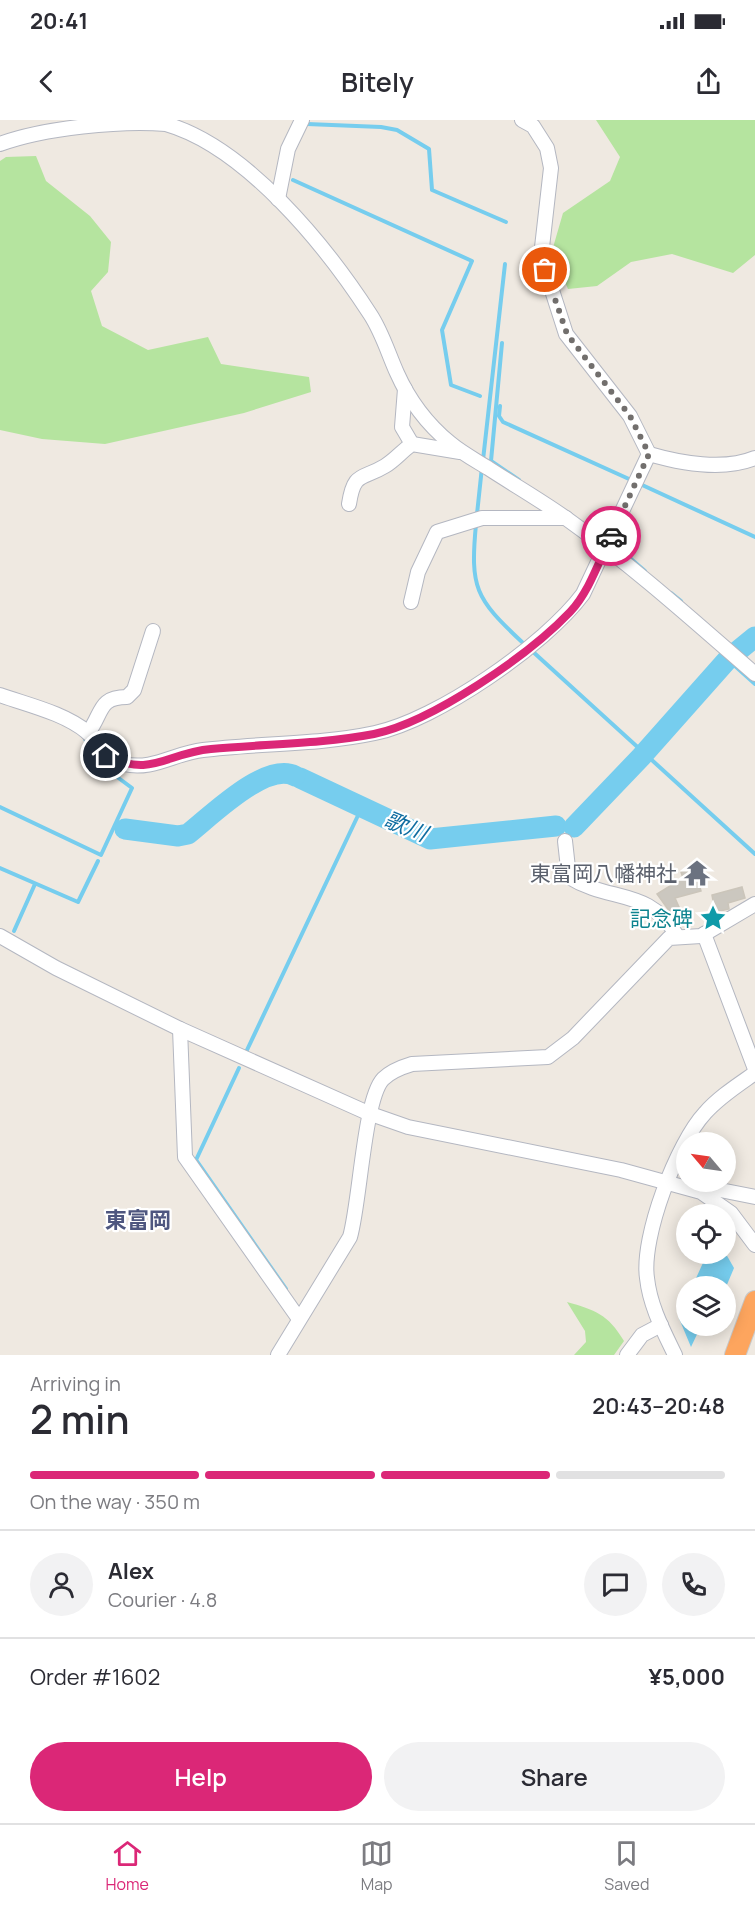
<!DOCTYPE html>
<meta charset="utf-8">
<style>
body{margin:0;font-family:Manrope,"Noto Sans JP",sans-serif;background:#f2f2f3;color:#2b2b33;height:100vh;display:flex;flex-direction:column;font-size:22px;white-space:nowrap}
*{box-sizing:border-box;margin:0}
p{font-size:20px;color:#7c7c81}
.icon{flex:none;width:33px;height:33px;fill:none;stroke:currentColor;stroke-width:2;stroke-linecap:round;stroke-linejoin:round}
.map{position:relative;height:1235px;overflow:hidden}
.drawer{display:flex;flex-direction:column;background:#fff;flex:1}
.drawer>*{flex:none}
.needle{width:39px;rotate:299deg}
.controls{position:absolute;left:676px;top:1012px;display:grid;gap:12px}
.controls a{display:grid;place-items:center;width:60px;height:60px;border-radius:50%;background:#fff;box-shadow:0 3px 15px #0003;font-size:30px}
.pin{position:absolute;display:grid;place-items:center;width:51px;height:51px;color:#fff;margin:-26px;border:3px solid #fff;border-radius:50%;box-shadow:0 2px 6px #0007}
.courier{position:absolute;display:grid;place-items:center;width:60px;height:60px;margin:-30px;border:4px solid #db2777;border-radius:50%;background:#fff;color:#222;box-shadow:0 2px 8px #0007}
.head em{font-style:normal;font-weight:600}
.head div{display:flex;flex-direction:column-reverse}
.head{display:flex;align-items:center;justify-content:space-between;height:102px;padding:0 30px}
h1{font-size:39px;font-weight:600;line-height:45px}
.bar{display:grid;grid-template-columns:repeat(4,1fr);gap:9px 6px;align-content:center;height:72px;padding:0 30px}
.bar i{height:8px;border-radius:4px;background:#e1e1e2}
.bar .on{background:#db2777}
.bar p{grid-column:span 4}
.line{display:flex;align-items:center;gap:15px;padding:0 30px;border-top:2px solid #e1e1e2}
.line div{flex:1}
.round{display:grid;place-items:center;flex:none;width:63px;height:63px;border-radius:32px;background:#f2f2f3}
.cta{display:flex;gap:12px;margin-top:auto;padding:12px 30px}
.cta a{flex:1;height:69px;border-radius:36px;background:#db2777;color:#fff;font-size:24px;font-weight:600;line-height:69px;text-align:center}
.cta a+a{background:#f2f2f3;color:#2b2b33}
.status{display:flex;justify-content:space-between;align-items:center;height:42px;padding:0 30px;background:#fff;direction:ltr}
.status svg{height:16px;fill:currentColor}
header{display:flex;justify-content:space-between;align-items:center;height:78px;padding:0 30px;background:#fff;font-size:27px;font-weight:600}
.tab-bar{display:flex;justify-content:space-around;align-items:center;height:84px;border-top:2px solid #e1e1e2;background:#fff;font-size:16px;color:#7c7c81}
.tab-bar a{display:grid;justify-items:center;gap:3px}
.tab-bar .on{color:#db2777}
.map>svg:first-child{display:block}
</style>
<div class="status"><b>20:41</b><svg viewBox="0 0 49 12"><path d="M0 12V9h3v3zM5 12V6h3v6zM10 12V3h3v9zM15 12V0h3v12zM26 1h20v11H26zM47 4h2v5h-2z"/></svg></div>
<header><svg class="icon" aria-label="back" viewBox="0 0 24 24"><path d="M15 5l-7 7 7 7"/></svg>Bitely<svg class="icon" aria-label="share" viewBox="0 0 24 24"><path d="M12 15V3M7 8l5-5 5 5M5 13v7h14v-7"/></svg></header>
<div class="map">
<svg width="755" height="1235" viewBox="0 0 755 1235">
<rect width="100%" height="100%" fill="#efe9e1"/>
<g fill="#b5e49f">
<polygon points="596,0 755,0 755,135 733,153 672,134 631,142 597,166 568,169 552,131 563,93 610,61 620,37"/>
<polygon points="36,36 46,61 90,96 111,122 108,152 91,171 102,206 148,230 208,217 221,244 309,257 311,272 244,293 105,324 42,319 0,310 0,41 6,37"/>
<path d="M567,1182C595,1190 608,1194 624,1221L614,1235H574L586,1222L585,1211Z"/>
</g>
<g fill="#76cdee">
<polygon points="707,1134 726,1134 734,1148 726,1167 692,1167"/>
<polygon points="687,1177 687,1206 701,1206 691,1227 678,1196"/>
</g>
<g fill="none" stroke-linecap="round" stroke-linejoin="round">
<g stroke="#76cdee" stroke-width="4">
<polyline points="307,4 381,7 397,10 429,29 432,70 506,102"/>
<polyline points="293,60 472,141 442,210 451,265 480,276"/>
<polyline points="502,223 491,341 519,360"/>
<polyline points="500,286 499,296 503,302 629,359"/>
<polyline points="483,340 505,144"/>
<polyline points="640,364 755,417"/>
<polyline points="477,394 482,347"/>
<path d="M476,404C470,468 475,478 522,522"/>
<polyline points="588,406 602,416"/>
<polyline points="616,426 645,451"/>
<polyline points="671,473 681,481"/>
<polyline points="531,530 755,734"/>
<polyline points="735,546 755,564"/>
<polyline points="0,687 101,735 132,668 105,648 85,619"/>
<polyline points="0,748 78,782 98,741"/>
<polyline points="14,811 35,764"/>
<polyline points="247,930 362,687"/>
<polyline points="239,948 196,1040 286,1169"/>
</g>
<g stroke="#76cdee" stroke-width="21">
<polyline points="300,658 430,719 556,706"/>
<polyline points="574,707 641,637 728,539 755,517"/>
<path d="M125,709L178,716L188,714C211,696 266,641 295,656"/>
</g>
</g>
<g fill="#cbc7bf" stroke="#cbc5ba" stroke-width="1.5">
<polygon points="690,750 693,758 697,757 701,771 675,778 679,787 670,792 657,774 683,758 681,752"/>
<polygon points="742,767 745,778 728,783 729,789 715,792 712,775"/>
</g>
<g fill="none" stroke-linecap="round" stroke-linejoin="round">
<g stroke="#b4b7c1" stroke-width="16">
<g id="minor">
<path d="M0,24C43,8 122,0 166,4C246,27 326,126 370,194C382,212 388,233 397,253C409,280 427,304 450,323C462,333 475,340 488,348C514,365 542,381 567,399C633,446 694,501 755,554"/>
<polyline points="278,79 288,29 302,0"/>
<polyline points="405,269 402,307 412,324"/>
<path d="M649,334C680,343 724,351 755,338"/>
<path d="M349,384C354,351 362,360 385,346C395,340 402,331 412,324L460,332"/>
<polyline points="411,482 418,452 437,412 482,398 566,398"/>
<path d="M0,575C28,585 64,593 87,612C101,624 104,640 124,644C152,651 175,633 203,630C259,623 319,625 375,613C437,600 545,525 583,474L649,334L630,296L566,214L541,136L551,48L547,28L533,6L522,0"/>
<path d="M88,613C103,593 98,577 127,577L134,570L153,511"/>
<path d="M565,721L569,757C610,783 649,767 677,816"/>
<polyline points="704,814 755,949"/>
<polyline points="0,816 56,848 180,909 368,993 408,1007 621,1050 701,1072 731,1093 755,1125"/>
<polyline points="180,909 185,1037 299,1199"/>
<polyline points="700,1066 755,1077"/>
<path d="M278,1235L350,1117C360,1083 364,979 383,959C391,951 402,947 412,944L548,937L573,918L669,818L701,816L755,784"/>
<polyline points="627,1235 642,1215 661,1205"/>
<path d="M675,1235C663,1210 650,1186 647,1158C641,1117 677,1023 705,993C719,977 738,965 755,953"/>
</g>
</g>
<g stroke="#c9c9c9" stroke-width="22">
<polyline id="highway" points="735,1235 755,1181"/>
</g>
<use href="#minor" stroke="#fff" stroke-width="14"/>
<use href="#highway" stroke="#fda55e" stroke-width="20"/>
</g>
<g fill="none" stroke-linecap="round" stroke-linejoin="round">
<polyline stroke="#726f6d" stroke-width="6" stroke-dasharray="0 10.8" points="545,150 567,214 630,296 649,334 611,416"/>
<path stroke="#db2777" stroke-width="8" d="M106,636C153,658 166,633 211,629C264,624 321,624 374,614C432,602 529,535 570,492C589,472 599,441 611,416"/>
</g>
<defs>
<g id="temple-bare" transform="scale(2.07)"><path d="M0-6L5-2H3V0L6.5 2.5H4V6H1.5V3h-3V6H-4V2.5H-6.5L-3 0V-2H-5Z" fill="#6b7280" stroke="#fff" stroke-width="2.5" paint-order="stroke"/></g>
<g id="sight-bare" transform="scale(2.07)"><path d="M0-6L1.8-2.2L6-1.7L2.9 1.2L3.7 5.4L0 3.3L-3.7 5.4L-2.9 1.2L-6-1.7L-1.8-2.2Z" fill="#0f9aa8" stroke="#fff" stroke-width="2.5" paint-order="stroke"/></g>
</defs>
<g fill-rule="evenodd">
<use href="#temple-bare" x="697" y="753"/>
<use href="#sight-bare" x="713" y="798"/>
</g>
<g text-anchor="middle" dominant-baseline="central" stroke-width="4.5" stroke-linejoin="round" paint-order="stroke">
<g font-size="21" fill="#5b616d" stroke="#fff" text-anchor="end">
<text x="677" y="753">東富岡八幡神社</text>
</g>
<g font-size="21" fill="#0d838f" stroke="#fff" text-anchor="end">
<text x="693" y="798">記念碑</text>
</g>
<g font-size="22" font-style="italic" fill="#0f6da1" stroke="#fff">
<text transform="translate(406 706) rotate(22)">歌川</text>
</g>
<g font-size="22" font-weight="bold" fill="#4e567f" stroke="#fff">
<text x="138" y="1100">東富岡</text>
</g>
</g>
</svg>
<div class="controls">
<a><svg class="needle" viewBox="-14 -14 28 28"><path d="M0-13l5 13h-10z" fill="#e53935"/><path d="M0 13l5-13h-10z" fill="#7c7c81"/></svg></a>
<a><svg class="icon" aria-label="locate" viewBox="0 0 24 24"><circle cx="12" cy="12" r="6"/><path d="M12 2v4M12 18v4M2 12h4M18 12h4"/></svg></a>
<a><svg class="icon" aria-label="layers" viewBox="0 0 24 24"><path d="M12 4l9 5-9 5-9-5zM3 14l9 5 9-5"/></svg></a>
</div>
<div class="pin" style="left:545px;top:150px;background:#ea580c"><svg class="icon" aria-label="bag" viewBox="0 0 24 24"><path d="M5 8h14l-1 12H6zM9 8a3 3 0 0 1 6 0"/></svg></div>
<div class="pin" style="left:106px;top:636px;background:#1f2937"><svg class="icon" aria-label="home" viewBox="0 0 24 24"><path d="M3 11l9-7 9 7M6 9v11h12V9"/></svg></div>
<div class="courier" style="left:611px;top:416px"><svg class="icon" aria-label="car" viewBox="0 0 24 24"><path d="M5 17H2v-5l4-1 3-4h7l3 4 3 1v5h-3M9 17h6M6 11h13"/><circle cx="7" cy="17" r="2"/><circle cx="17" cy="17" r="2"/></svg></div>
</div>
<section class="drawer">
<div class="head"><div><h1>2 min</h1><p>Arriving in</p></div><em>20:43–20:48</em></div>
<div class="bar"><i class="on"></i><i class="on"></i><i class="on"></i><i></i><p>On the way · 350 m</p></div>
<div class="line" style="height:108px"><a class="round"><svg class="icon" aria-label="person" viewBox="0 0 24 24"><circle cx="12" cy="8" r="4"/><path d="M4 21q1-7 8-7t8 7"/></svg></a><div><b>Alex</b><p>Courier · 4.8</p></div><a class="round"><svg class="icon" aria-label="chat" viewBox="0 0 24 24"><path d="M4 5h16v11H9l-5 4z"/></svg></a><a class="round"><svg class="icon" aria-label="phone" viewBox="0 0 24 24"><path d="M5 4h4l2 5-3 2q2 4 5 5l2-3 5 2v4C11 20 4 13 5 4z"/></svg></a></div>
<div class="line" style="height:78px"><div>Order #1602</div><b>¥5,000</b></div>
<div class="cta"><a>Help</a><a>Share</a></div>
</section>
<nav class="tab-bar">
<a class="on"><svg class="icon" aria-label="home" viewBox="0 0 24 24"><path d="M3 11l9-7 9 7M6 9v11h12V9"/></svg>Home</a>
<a><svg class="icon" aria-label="map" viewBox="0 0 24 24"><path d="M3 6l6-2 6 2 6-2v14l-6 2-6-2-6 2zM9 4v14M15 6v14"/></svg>Map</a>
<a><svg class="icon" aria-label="saved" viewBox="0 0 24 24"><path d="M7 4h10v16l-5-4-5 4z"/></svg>Saved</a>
</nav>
